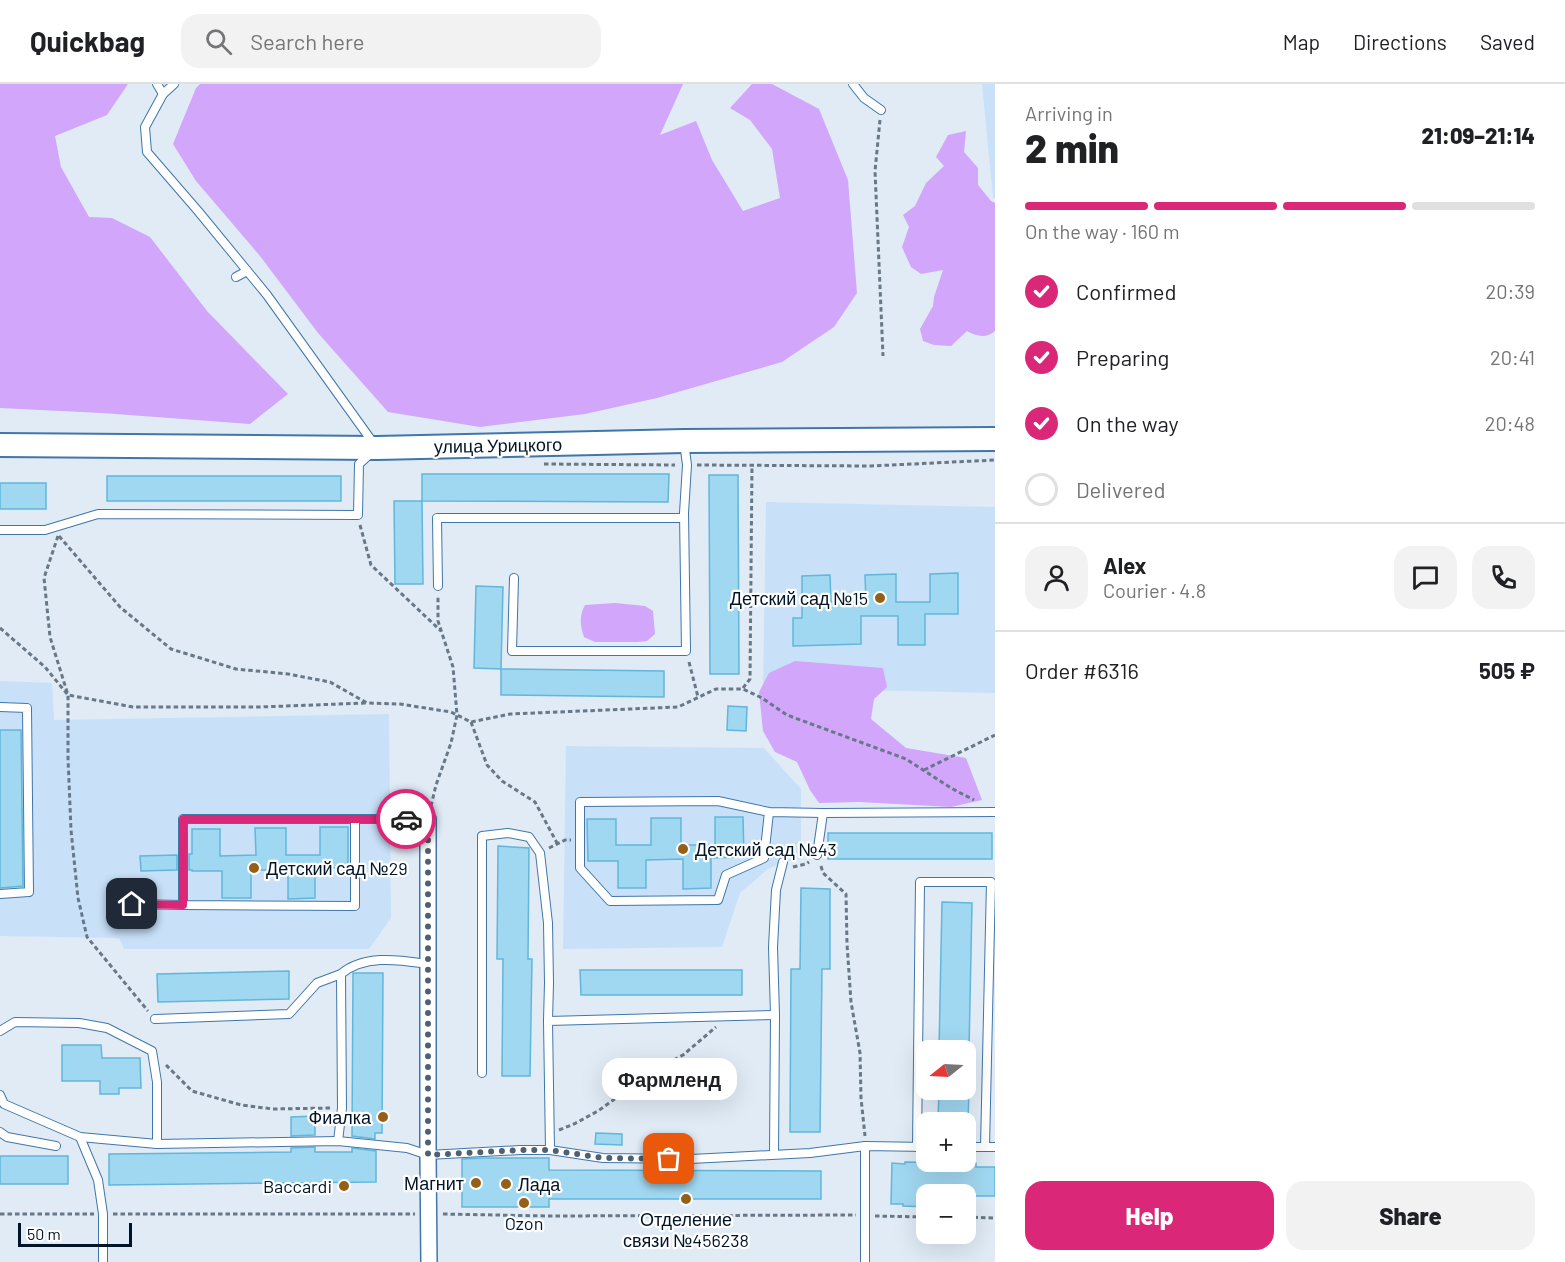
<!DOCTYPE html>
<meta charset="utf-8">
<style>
body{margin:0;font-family:Barlow,sans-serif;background:#f2f2f2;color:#202124;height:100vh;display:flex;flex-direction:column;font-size:22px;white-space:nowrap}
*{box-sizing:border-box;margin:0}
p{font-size:20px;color:#757577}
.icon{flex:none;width:33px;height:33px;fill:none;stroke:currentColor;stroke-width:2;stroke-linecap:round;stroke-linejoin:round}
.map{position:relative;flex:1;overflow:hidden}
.drawer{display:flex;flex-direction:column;background:#fff;width:570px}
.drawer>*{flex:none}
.needle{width:39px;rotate:252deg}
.fabs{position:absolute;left:916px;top:956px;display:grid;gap:12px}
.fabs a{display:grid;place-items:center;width:60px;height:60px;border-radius:12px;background:#fff;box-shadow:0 6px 24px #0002;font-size:30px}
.scale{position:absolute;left:18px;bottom:15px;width:114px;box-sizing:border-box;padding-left:6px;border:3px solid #011528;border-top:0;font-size:16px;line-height:21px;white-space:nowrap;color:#011528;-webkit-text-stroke:4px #fff;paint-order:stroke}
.pin{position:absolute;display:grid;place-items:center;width:51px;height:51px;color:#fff;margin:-26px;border-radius:12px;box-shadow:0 3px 9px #0006}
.courier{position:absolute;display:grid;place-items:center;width:60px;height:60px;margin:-30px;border:4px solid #db2777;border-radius:50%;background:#fff;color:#222;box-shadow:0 2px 8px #0007}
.bubble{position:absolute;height:42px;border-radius:18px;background:#fff;box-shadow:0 6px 24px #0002;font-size:20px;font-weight:800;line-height:42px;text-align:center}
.summary em{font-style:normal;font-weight:800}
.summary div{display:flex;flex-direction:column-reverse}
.summary{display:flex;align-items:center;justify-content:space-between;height:102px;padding:0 30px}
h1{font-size:39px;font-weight:800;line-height:45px}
.bar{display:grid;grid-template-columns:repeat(4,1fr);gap:9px 6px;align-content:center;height:72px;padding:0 30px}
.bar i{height:8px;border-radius:4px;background:#e0e0e0}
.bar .on{background:#db2777}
.bar p{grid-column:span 4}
.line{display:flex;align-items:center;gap:15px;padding:0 30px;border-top:2px solid #e0e0e0}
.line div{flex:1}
.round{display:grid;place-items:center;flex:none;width:63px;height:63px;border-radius:18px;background:#f2f2f2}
ol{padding:0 30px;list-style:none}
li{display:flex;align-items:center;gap:18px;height:66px}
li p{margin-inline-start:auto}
li .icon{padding:6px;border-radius:50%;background:#db2777;color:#fff;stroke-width:4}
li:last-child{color:#757577}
li i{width:33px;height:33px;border:3px solid #e0e0e0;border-radius:50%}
.action{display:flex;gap:12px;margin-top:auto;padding:12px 30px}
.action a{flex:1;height:69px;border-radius:18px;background:#db2777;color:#fff;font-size:24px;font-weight:800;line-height:69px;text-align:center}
.action a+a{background:#f2f2f2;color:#202124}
header{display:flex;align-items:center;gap:36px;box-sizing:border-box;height:84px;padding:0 30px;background:#fff;border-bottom:2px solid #e0e0e0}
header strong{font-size:28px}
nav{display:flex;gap:33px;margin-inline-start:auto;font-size:21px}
.search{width:420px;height:54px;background:#f2f2f2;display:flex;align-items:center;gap:15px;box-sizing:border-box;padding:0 21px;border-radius:18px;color:#757577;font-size:22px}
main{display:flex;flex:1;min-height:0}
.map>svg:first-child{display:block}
</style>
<header>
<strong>Quickbag</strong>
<div class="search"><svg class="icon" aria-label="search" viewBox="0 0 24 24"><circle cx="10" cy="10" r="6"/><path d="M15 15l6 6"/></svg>Search here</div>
<nav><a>Map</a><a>Directions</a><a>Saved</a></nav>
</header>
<main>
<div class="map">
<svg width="995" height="1178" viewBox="0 0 995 1178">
<rect width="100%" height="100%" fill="#e0ebf6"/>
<g fill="#c8e1f9">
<polygon points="982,0 995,0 995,114 993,114"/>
<polygon points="766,418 995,423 995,609 763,604"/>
<polygon points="0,597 52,599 54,636 389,630 391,834 369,865 124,865 119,854 0,852"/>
<polygon points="566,662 764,664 801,705 801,775 783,778 768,785 740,809 722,863 563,865"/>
</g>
<g fill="#d2a6fa">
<polygon points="0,0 128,0 107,31 55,52 61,83 89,133 112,134 150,153 207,227 288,310 250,340 102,329 0,324"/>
<polygon points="200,0 683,0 660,51 696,37 712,76 743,127 780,114 772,65 750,36 730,24 752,0 772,0 819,25 848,96 857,209 834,243 782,278 657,314 585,330 480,343 388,328 318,249 260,172 196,97 173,60 196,4"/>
<path d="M966,47L964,68L978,84V101L991,117L995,119V247C986,255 976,252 967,247L951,262L934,261L923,257L920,245L933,222L934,213L943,186L921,190L911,183L902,163L909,143L903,131L915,122L926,99L944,82L936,73L948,51Z"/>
<path d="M615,519L645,522L653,527L655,550L647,557L637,558H595L584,553C580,541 579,532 585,521Z"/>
<polygon points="795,577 883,584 887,603 874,615 871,635 906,664 966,674 982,716 951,723 860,718 819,719 810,706 797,678 775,668 763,647 759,608 769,589"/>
</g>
<g fill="#a1d8f1" stroke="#61b6da" stroke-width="1.5">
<polygon points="422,390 669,390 668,418 422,417"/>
<polygon points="709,391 738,391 739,590 710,590"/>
<rect x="107" y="392" width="234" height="25"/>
<rect x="0" y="399" width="46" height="26"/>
<polygon points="394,417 422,417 423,500 395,500"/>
<polygon points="958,489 958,530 925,530 925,561 898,561 898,532 861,532 861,560 793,562 793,534 802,534 802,492 830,491 831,518 866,518 865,491 896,490 896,518 930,518 930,490"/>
<polygon points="476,502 503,503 501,585 474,584"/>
<polygon points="501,585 664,587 664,613 501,611"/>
<polygon points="728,622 747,623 746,647 727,646"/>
<polygon points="0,646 21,646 23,802 0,804"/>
<polygon points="715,733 743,733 744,773 711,774 711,804 683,805 683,775 646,776 646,804 618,804 618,777 588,777 587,735 616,735 616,761 651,761 651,734 681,734 681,761 715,761"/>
<polygon points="320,743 348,743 348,784 315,784 315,814 288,815 288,786 251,786 251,814 222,814 222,787 192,787 192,786 189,786 189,770 192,770 192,745 220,745 220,772 256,771 255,744 286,744 286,771 320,771"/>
<rect x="828" y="749" width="164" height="26"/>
<polygon points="498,762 529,764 528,875 532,875 530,992 502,992 503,875 497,875"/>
<polygon points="177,771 177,786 141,787 140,772"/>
<polygon points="801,804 830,805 830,885 822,885 820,1048 790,1048 791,885 800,885"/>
<polygon points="942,818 972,819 969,966 939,966"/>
<polygon points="580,886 742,886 742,911 581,911"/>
<polygon points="289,887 289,915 158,918 157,890"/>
<polygon points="353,889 383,889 382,1049 375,1049 375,1055 352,1052"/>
<polygon points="62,961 101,961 102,974 140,974 141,1004 119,1004 119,1010 100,1010 100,997 62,997"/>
<polygon points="939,1005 969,1005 968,1038 938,1038"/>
<polygon points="315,1032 315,1051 291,1052 291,1033"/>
<polygon points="596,1049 622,1050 622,1061 595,1060"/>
<polygon points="315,1063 315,1068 352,1068 352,1064 376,1067 376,1098 109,1101 109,1070 291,1068 291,1064"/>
<rect x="0" y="1072" width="68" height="28"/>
<polygon points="485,1074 549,1074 549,1086 821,1087 821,1115 549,1115 549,1123 462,1123 462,1075"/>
<polygon points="905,1078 976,1079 976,1083 995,1083 995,1112 966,1112 966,1110 927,1110 927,1123 903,1122 903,1120 891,1120 892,1079 905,1080"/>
</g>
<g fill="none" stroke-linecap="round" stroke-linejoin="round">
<g stroke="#4076a8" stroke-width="10">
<g id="lane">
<polyline points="157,0 163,10"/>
<polyline points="174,0 163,10 145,43 147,68 198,127 267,211 374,360"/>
<polyline points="853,0 864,14 881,26"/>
<polyline points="236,193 247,187"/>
<polyline points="0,446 45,446 98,430 358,431 359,380 371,369"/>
<polyline points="514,494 512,567 686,567 684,429 687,381 684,358"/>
<polyline points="438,502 437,434 684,434"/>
<polyline points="0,623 27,624 29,808 0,810"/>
<polyline points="769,728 718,717 580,718 580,784 610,817 718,816 726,791 764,774 769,728 823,729"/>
<path d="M355,735V822L183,821V735C264,735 346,735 428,735"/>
<polyline points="817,771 823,729 995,728"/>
<polyline points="132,820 183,821"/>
<polyline points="155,935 289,930 317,899 341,890"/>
<polyline points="0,947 15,938 79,939 107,944 152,967 157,998 157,1060"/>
<polyline points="482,989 482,752 508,749 529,753 540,769 548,839 549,899 548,937"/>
<polyline points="0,1011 4,1020 80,1053 98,1096 103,1130 103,1178"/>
<polyline points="0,1048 7,1053 56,1062"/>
<polyline points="80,1053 157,1060 338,1057 407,1064 428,1071 520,1066 550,1066 603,1074 691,1075 810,1069 865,1062"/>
<path d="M338,1057L342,1024L341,890C365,870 399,876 428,880"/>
<polyline points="917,1063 920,798 991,798 985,1063"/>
<polyline points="966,1063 995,1063"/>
<polyline points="550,1066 548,937 775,931"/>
<polyline points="774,1070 775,931 773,863 776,806 783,778"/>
<polyline points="865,1178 865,1062 927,1063"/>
</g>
</g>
<g stroke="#4076a8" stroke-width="18">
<polyline id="street" points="428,735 428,1071 429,1178"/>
</g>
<g stroke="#4076a8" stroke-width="26">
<polyline id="secondary" points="0,361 377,364 684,357 995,355"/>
</g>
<g stroke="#687887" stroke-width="3" stroke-dasharray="4.5 3" stroke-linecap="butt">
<polyline points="880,36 875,87 883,272"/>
<polyline points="544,380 675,381"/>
<polyline points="697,381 871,382 995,376"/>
<polyline points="360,441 371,481 441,547"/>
<polyline points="58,452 44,494 50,553 68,611 68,674 71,746 78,814 87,853 148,927"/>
<polyline points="59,452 120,523 171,565 236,585 288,590 330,598 367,619 400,620 451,628 471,638 510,630 678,623 716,605 743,605 762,614 787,631 906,675 951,704 974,716"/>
<polyline points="0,544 45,583 68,611 133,623 260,623 366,619"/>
<polyline points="689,578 698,613"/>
<polyline points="743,604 750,595 752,380"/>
<polyline points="471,638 487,681 502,697 535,718 557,759"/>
<polyline points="924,686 995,651"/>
<polyline points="431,722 436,701 451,659 457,631 453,583 438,537 438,512"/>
<polyline points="549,764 565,756 571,756"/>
<polyline points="821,782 823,789 846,810 847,860 851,918 860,969 861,1014 865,1052"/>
<polyline points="793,783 806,780 809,778"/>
<polyline points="166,981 192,1007 241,1021 273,1025 332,1024"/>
<polyline points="559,1046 574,1040 598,1027 655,986 683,971 716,943"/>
<polyline points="0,1130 94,1130"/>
<polyline points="113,1130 415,1130"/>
<polyline points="443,1130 547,1132 856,1131"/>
<polyline points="875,1132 927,1133"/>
<polyline points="966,1133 995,1134"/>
</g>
<use href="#lane" stroke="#fff" stroke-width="8"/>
<use href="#street" stroke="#fff" stroke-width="15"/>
<use href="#secondary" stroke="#fff" stroke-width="22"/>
</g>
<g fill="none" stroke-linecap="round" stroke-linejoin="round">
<polyline stroke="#4f6070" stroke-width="6" stroke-dasharray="0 10.8" points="406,735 428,735 428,1071 520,1066 550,1066 603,1074 669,1075"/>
<polyline stroke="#db2777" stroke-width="8" points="132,820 183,821 183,735 406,735"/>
</g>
<g fill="#945f16" stroke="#fff" stroke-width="2">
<circle cx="880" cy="514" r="6"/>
<circle cx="683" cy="765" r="6"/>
<circle cx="254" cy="784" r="6"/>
<circle cx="383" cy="1033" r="6"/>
<circle cx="476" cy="1099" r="6"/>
<circle cx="506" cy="1100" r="6"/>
<circle cx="344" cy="1102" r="6"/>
<circle cx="686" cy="1115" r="6"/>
<circle cx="524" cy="1119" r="6"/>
</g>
<g text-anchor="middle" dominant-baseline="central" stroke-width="4.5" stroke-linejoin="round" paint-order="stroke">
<g font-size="18" fill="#011528" stroke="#fff">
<text transform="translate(498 361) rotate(-1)">улица Урицкого</text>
</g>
<g font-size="18" fill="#011528" stroke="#fff" text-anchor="end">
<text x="868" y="514">Детский сад №15</text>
<text x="695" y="765" text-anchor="start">Детский сад №43</text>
<text x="266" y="784" text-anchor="start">Детский сад №29</text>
<text x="371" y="1033">Фиалка</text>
<text x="464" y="1099">Магнит</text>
<text x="518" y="1100" text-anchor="start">Лада</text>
<text x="332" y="1102">Baccardi</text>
<text x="686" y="1135" text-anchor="middle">Отделение<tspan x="686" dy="21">связи №456238</tspan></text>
<text x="524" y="1139" text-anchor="middle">Ozon</text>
</g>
</g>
</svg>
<div class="fabs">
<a><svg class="needle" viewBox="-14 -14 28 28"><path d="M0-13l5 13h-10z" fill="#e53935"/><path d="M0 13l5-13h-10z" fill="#757577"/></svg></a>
<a>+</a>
<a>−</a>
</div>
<div class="scale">50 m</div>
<div class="pin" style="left:669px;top:1075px;background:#ea580c"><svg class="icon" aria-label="bag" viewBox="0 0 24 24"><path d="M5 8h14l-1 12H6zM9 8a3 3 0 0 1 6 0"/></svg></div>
<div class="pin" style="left:132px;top:820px;background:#1f2937"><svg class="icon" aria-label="home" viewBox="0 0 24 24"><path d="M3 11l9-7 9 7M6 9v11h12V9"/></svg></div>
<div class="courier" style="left:406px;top:735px"><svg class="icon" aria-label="car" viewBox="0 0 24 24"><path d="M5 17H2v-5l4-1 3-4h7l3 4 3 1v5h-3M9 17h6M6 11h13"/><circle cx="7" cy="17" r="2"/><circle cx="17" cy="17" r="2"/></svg></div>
<div class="bubble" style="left:602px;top:974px;width:135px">Фармленд</div>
</div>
<section class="drawer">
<div class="summary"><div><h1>2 min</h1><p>Arriving in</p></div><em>21:09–21:14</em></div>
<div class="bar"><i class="on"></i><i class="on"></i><i class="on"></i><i></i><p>On the way · 160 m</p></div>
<ol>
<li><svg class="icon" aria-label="check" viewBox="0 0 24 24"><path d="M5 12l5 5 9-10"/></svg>Confirmed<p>20:39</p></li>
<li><svg class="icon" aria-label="check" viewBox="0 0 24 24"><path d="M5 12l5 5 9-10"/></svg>Preparing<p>20:41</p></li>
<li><svg class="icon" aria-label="check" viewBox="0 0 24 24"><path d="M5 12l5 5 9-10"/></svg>On the way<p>20:48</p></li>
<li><i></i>Delivered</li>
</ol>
<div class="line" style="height:108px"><a class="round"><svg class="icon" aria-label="person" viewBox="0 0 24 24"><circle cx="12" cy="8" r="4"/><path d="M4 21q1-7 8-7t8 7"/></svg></a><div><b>Alex</b><p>Courier · 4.8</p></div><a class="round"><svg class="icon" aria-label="chat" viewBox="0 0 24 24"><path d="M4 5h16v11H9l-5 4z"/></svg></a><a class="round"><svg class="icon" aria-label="phone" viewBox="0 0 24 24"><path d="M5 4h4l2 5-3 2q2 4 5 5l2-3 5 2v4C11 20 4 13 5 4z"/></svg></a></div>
<div class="line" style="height:78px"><div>Order #6316</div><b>505 ₽</b></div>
<div class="action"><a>Help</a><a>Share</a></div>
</section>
</main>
